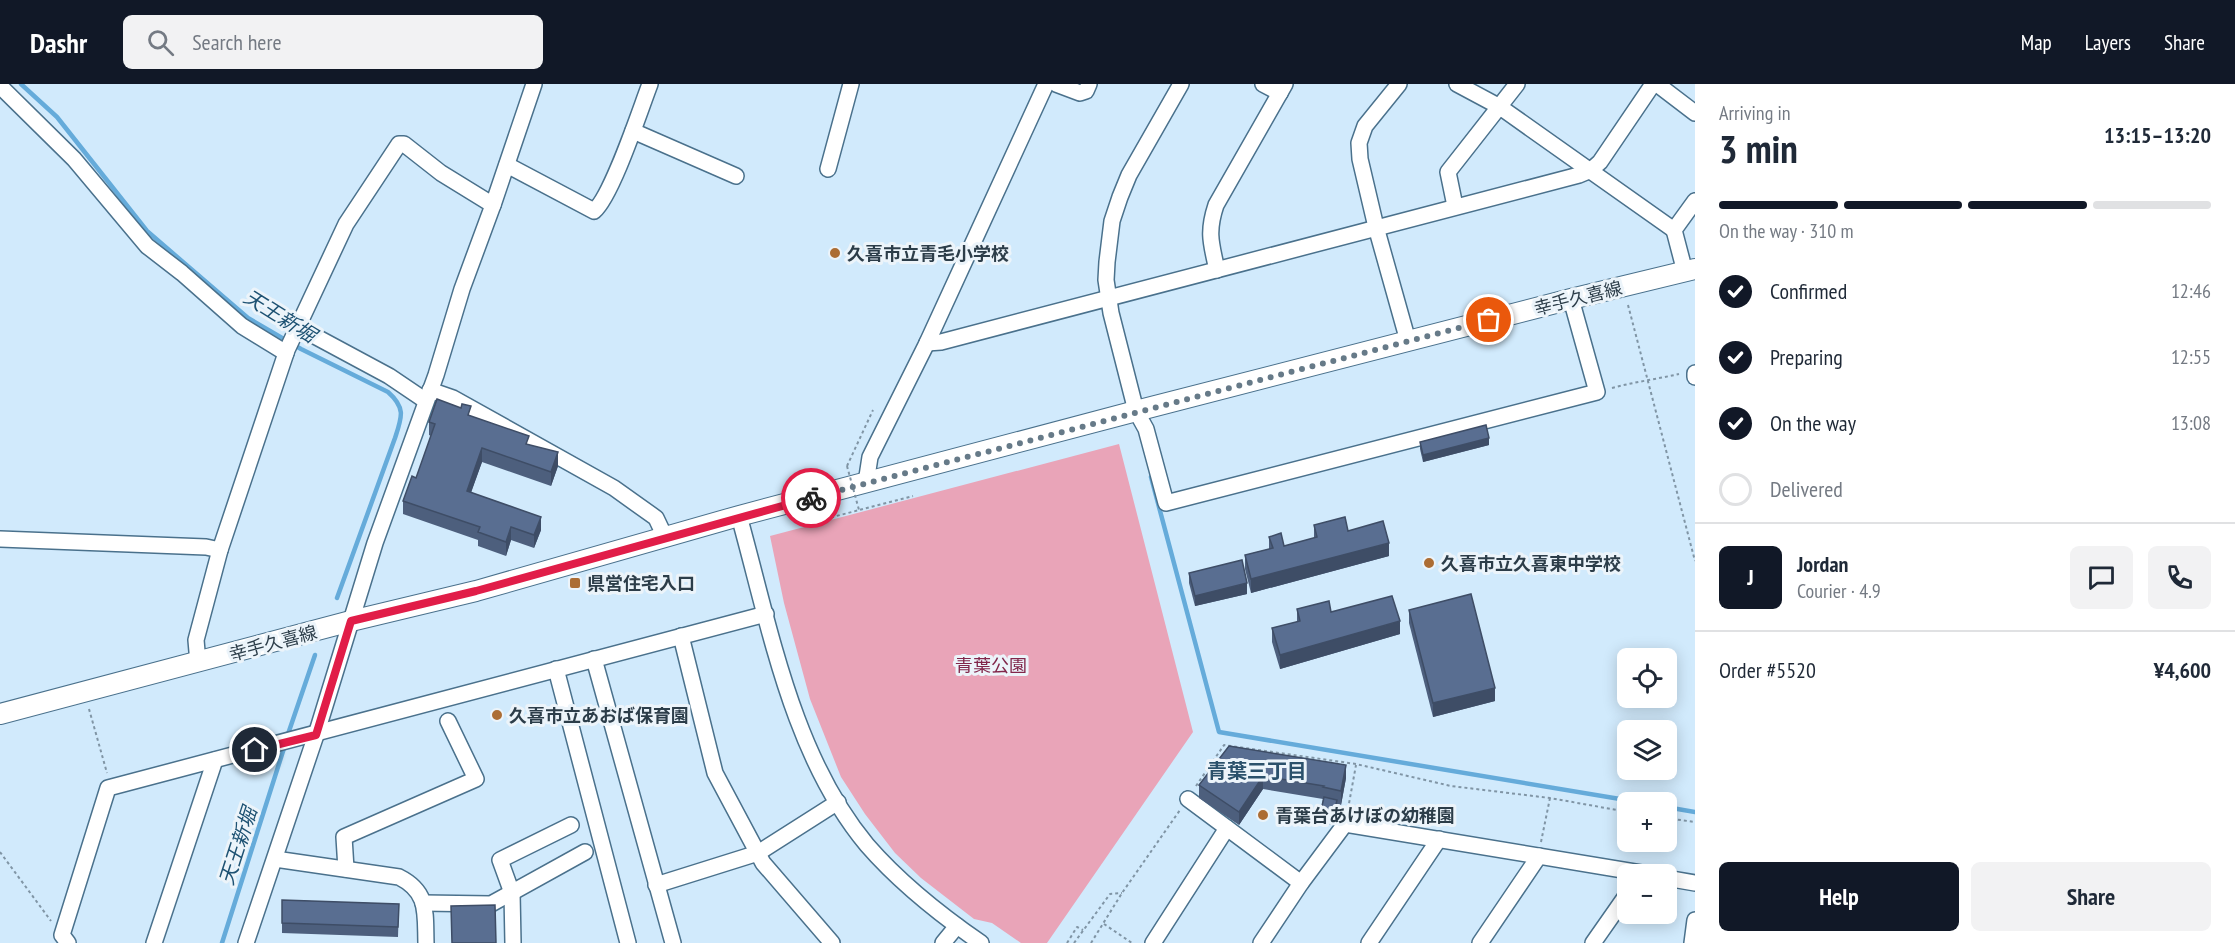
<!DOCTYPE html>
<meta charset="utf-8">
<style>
body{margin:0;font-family:"PT Sans Narrow","Noto Sans JP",sans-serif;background:#f2f2f3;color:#1f2937;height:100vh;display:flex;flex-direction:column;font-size:22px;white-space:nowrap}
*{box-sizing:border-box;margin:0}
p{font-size:20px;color:#747a83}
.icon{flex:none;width:33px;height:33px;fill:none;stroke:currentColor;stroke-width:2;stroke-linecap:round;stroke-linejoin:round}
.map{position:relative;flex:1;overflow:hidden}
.side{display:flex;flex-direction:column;background:#fff;width:540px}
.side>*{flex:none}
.controls{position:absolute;left:1617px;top:564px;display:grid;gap:12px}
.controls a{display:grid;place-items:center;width:60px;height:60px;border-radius:9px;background:#fff;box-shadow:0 3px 15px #0003;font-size:30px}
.pin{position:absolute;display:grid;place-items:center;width:51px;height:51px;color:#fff;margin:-26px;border:3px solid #fff;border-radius:50%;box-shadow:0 2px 6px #0007}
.courier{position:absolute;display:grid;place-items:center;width:60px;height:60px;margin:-30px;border:4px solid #e11d48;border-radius:50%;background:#fff;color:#222;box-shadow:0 2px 8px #0007}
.summary em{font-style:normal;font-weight:700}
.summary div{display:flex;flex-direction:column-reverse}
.summary{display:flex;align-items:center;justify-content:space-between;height:102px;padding:0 24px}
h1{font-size:39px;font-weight:700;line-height:45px}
.bar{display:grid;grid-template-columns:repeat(4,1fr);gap:9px 6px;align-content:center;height:72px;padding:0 24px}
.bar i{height:8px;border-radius:4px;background:#e0e1e3}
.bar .on{background:#111827}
.bar p{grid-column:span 4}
.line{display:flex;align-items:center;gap:15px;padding:0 24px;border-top:2px solid #e0e1e3}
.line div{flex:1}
.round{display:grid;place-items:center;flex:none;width:63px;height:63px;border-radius:9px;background:#f2f2f3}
ol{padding:0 24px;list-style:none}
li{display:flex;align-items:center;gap:18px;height:66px}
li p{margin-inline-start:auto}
li .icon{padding:6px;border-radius:50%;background:#111827;color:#fff;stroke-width:4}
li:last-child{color:#747a83}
li i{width:33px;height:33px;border:3px solid #e0e1e3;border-radius:50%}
.action{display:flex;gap:12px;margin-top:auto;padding:12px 24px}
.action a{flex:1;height:69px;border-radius:9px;background:#111827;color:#fff;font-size:24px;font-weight:700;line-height:69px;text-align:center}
.action a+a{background:#f2f2f3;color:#1f2937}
header{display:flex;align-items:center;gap:36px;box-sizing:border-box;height:84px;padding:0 30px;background:#111827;color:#fff}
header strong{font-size:28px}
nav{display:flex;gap:33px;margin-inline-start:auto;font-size:21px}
.search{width:420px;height:54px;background:#f2f2f3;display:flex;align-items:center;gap:15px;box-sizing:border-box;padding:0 21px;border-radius:9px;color:#747a83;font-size:22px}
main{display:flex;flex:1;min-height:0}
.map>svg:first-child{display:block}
</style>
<header>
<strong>Dashr</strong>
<div class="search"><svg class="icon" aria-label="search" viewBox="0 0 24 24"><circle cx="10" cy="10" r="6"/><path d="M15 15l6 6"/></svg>Search here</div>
<nav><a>Map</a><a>Layers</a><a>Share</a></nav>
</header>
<main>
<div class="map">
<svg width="1695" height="859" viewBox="0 0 1695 859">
<rect width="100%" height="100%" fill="#d1eafc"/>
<polygon fill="#e9a4b8" points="1119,360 1193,648 1047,859 1021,859 992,839 974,835 921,794 895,769 865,730 841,693 810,615 784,519 770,452"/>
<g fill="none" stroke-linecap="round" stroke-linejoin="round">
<g stroke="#65abda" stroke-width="4.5">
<path d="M21,0L57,33L147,147L248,234L301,265L388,308C406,324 402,333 395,354L337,514"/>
<polyline points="1151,393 1219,648 1638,718"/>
<polyline points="287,653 315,571"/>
<polyline points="1666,723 1695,728"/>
<polyline points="222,859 285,661"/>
</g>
<g stroke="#4a718c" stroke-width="18">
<g id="minor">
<polyline points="1056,0 1080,9 1086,7 1089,0"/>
<polyline points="1181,0 1129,91 1120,113 1112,137 1107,178 1106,196 1111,229 1136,327 1146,345 1166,419 1597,308 1571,215"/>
<polyline points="1263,0 1280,9"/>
<polyline points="1399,0 1365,42 1359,59 1360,75 1376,143 1408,257"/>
<polyline points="1457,0 1500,23 1674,146"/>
<polyline points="1657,0 1695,29"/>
<polyline points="0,2 74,75 147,162 182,189 242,242 286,269"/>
<polyline points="633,47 736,92"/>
<path d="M507,81L594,127C612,112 640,26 650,0"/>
<polyline points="828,85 851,0"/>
<polyline points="1455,122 1448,88 1517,0"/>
<path d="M1217,186C1211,159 1207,148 1216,121L1285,0"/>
<polyline points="1685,188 1674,146 1695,117"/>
<polyline points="296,242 389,292 426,317"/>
<polyline points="927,259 941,258 1579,91 1591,86 1600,78 1653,0"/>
<polyline points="1695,289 1695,293"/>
<polyline points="430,306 453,314 614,404 656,434 665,453"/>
<polyline points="866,399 870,373 927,259 1046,0"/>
<path d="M739,432C770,543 792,671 867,761C900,799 939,830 981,859"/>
<polyline points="0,455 206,463 220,466"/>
<polyline points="681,552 715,689 763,779 832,859"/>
<polyline points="594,575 673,859"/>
<polyline points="198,579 196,556 220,466 287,266 346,140 399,60 404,60 441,89 493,121"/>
<polyline points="556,585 628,859"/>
<polyline points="1188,715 1301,799"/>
<path d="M275,775L399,793C429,808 425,829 426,859"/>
<polyline points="346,785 344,753 476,695 448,637"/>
<polyline points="1666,794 1695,799"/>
<polyline points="656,801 758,769 838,718"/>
<polyline points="423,819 491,820 585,768"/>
<polyline points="68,859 62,851 108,704 766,530"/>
<polyline points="154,859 215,676"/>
<polyline points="246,859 316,651 375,459 436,291 462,205 493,121 534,0"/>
<polyline points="513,859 512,809 500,776 571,741"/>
<polyline points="943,859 957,842"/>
<polyline points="1153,859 1227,744"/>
<polyline points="1261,859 1301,799 1345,740 1647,790"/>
<polyline points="1369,859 1439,755"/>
<polyline points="1480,859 1539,772"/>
<polyline points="1593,859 1628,809"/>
<polyline points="1692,859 1695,836"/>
</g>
</g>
<g stroke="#4a718c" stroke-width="22">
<polyline id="major" points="0,630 351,537 476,507 739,432 1136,327 1571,215 1695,185"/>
</g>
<g stroke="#8095a5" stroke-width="2" stroke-dasharray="3 3" stroke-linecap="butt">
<polyline points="1628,221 1695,477"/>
<path d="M1612,304C1634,298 1657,295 1679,290"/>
<polyline points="847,382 873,326"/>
<polyline points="802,441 913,412"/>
<polyline points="89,625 107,689"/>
<polyline points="1196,702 1224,661 1356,680 1451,702 1550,714 1628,728"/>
<polyline points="1348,725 1356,681"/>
<polyline points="1666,734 1695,738"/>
<polyline points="1541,758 1550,714"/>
<polyline points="0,768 51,837"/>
<polyline points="1104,840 1132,859"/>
<polyline points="1067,859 1077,843 1083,846"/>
<polyline points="1074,859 1110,810 1122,809"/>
<polyline points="1091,859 1122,809 1180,726"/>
</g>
<use href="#minor" stroke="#fff" stroke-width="15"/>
<use href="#major" stroke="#fff" stroke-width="20"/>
<polyline stroke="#8095a5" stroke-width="2" stroke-dasharray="3 3" stroke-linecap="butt" points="847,382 859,426"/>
</g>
<g fill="#4d5f7d">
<polygon points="471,332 529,361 558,382 551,402 482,378 471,408 541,446 534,464 511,456 506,472 478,462 478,456 403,430 403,417 416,394 431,352 429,351 429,338"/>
<polygon points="1420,358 1489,361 1423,378 1420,365"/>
<polygon points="1314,441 1348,447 1389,472 1251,509 1245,485 1245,471 1269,465 1269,453 1284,462 1314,454"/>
<polygon points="1189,489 1247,510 1195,522 1189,499"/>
<polygon points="1297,525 1331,528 1400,550 1280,585 1272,558 1272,544 1297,538"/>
<polygon points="1409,526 1495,617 1433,633 1409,539"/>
<polygon points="1229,662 1346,694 1341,721 1337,720 1333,741 1320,738 1320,731 1323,715 1263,705 1239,741 1199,714 1199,701"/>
<polygon points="282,816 399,820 398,853 282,849"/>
</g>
<g fill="#3e4d66">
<polygon points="1489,354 1489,361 1423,378 1423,371"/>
<polygon points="482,364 482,378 467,420 467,407"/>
<polygon points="558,368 558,382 551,402 551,388"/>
<polygon points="541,433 541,446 534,464 534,451"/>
<polygon points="511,443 511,456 506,472 506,458"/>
<polygon points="1389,459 1389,472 1251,509 1251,495"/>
<polygon points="1247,499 1247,510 1195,522 1195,512"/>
<polygon points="1400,537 1400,550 1280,585 1280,571"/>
<polygon points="1495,604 1495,617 1433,633 1433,619"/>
<polygon points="1346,681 1346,694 1341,721 1341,707"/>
<polygon points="1263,692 1263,705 1239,741 1239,728"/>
<polygon points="1337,716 1337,723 1333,741 1333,734"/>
</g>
<g fill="#596e91" stroke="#3e4d66" stroke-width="1.5">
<polygon points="437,315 461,324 462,320 471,322 468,331 529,352 526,360 558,368 551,388 482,364 467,407 541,433 534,451 511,443 506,458 478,448 480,443 403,417 412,392 416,394 435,340 429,338"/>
<polygon points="1486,341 1489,354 1423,371 1420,358"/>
<polygon points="1345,433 1348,447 1383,437 1389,459 1251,495 1245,471 1273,464 1269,453 1281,449 1284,462 1317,453 1314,441"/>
<polygon points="1242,476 1247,499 1195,512 1189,489"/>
<polygon points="1471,510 1495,604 1433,619 1409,526"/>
<polygon points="1392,512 1400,537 1280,571 1272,544 1300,537 1297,525 1329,517 1331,528"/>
<polygon points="1229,662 1346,681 1341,707 1323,703 1324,702 1263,692 1239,728 1199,701"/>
<polygon points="1324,713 1337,716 1333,734 1320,731"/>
<polygon points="282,816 399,820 398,843 282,839"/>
<polygon points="495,821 496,859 452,859 451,822"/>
</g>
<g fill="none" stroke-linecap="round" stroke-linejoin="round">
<polyline stroke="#667a88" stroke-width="6" stroke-dasharray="0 10.8" points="811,414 1489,236"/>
<polyline stroke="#e11d48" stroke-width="8" points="255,666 316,651 351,537 476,507 811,414"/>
</g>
<g fill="#ac6d34" stroke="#ecf4fa" stroke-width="2">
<circle cx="835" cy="169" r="6"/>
<circle cx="1429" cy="479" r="6"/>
<rect x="569" y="493" width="12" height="12" rx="3"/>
<circle cx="497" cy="631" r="6"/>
<circle cx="1263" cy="731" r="6"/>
</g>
<g text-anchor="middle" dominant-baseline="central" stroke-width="6" stroke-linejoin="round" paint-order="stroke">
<g font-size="18" font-weight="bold" fill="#2c3d49" stroke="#ecf4fa" text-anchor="start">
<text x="847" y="169">久喜市立青毛小学校</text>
<text x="1441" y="479">久喜市立久喜東中学校</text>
<text x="587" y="499">県営住宅入口</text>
<text x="509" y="631">久喜市立あおば保育園</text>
<text x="1275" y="731">青葉台あけぼの幼稚園</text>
</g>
<g font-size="18" fill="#2c3d49" stroke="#ecf4fa">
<text transform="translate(1578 214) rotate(-14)">幸手久喜線</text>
<text transform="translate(273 559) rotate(-15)">幸手久喜線</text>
</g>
<g font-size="18" fill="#81264a" stroke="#ecf4fa">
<text x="991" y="581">青葉公園</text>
</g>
<g font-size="20" font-style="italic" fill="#1e5273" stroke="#ecf4fa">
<text transform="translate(280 232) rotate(32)">天王新堀</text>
<text transform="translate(238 762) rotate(-72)">天王新堀</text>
</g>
<g font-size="20" font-weight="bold" fill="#2b516b" stroke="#ecf4fa">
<text x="1257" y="687">青葉三丁目</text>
</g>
</g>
</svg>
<div class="controls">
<a><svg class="icon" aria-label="locate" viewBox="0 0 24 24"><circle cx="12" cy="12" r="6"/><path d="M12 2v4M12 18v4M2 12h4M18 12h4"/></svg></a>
<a><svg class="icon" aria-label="layers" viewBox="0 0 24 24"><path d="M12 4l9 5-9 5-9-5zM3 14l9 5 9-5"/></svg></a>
<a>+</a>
<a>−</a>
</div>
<div class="pin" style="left:1489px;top:236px;background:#ea580c"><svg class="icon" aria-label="bag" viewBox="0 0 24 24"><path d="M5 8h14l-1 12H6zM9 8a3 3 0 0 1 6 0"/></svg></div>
<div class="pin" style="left:255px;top:666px;background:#1f2937"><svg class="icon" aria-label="home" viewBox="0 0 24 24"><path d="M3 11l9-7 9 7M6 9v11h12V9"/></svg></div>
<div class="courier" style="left:811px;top:414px"><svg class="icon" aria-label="bike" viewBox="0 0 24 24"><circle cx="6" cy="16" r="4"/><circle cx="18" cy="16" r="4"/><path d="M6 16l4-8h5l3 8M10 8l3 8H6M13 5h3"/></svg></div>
</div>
<section class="side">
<div class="summary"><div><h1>3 min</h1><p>Arriving in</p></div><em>13:15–13:20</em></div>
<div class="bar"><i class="on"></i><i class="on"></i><i class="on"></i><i></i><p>On the way · 310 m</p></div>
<ol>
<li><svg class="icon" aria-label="check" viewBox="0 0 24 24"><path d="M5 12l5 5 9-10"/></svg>Confirmed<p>12:46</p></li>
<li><svg class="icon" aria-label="check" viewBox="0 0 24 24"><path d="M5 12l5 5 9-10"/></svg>Preparing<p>12:55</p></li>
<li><svg class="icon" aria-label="check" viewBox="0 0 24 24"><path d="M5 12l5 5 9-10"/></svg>On the way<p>13:08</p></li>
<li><i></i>Delivered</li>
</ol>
<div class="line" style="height:108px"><b class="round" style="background:#111827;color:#fff">J</b><div><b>Jordan</b><p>Courier · 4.9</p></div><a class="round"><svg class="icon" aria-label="chat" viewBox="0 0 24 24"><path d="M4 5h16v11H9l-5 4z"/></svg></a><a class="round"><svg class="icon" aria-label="phone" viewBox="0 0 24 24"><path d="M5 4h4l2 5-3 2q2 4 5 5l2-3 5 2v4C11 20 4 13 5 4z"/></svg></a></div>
<div class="line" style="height:78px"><div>Order #5520</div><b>¥4,600</b></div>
<div class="action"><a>Help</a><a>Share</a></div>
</section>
</main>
